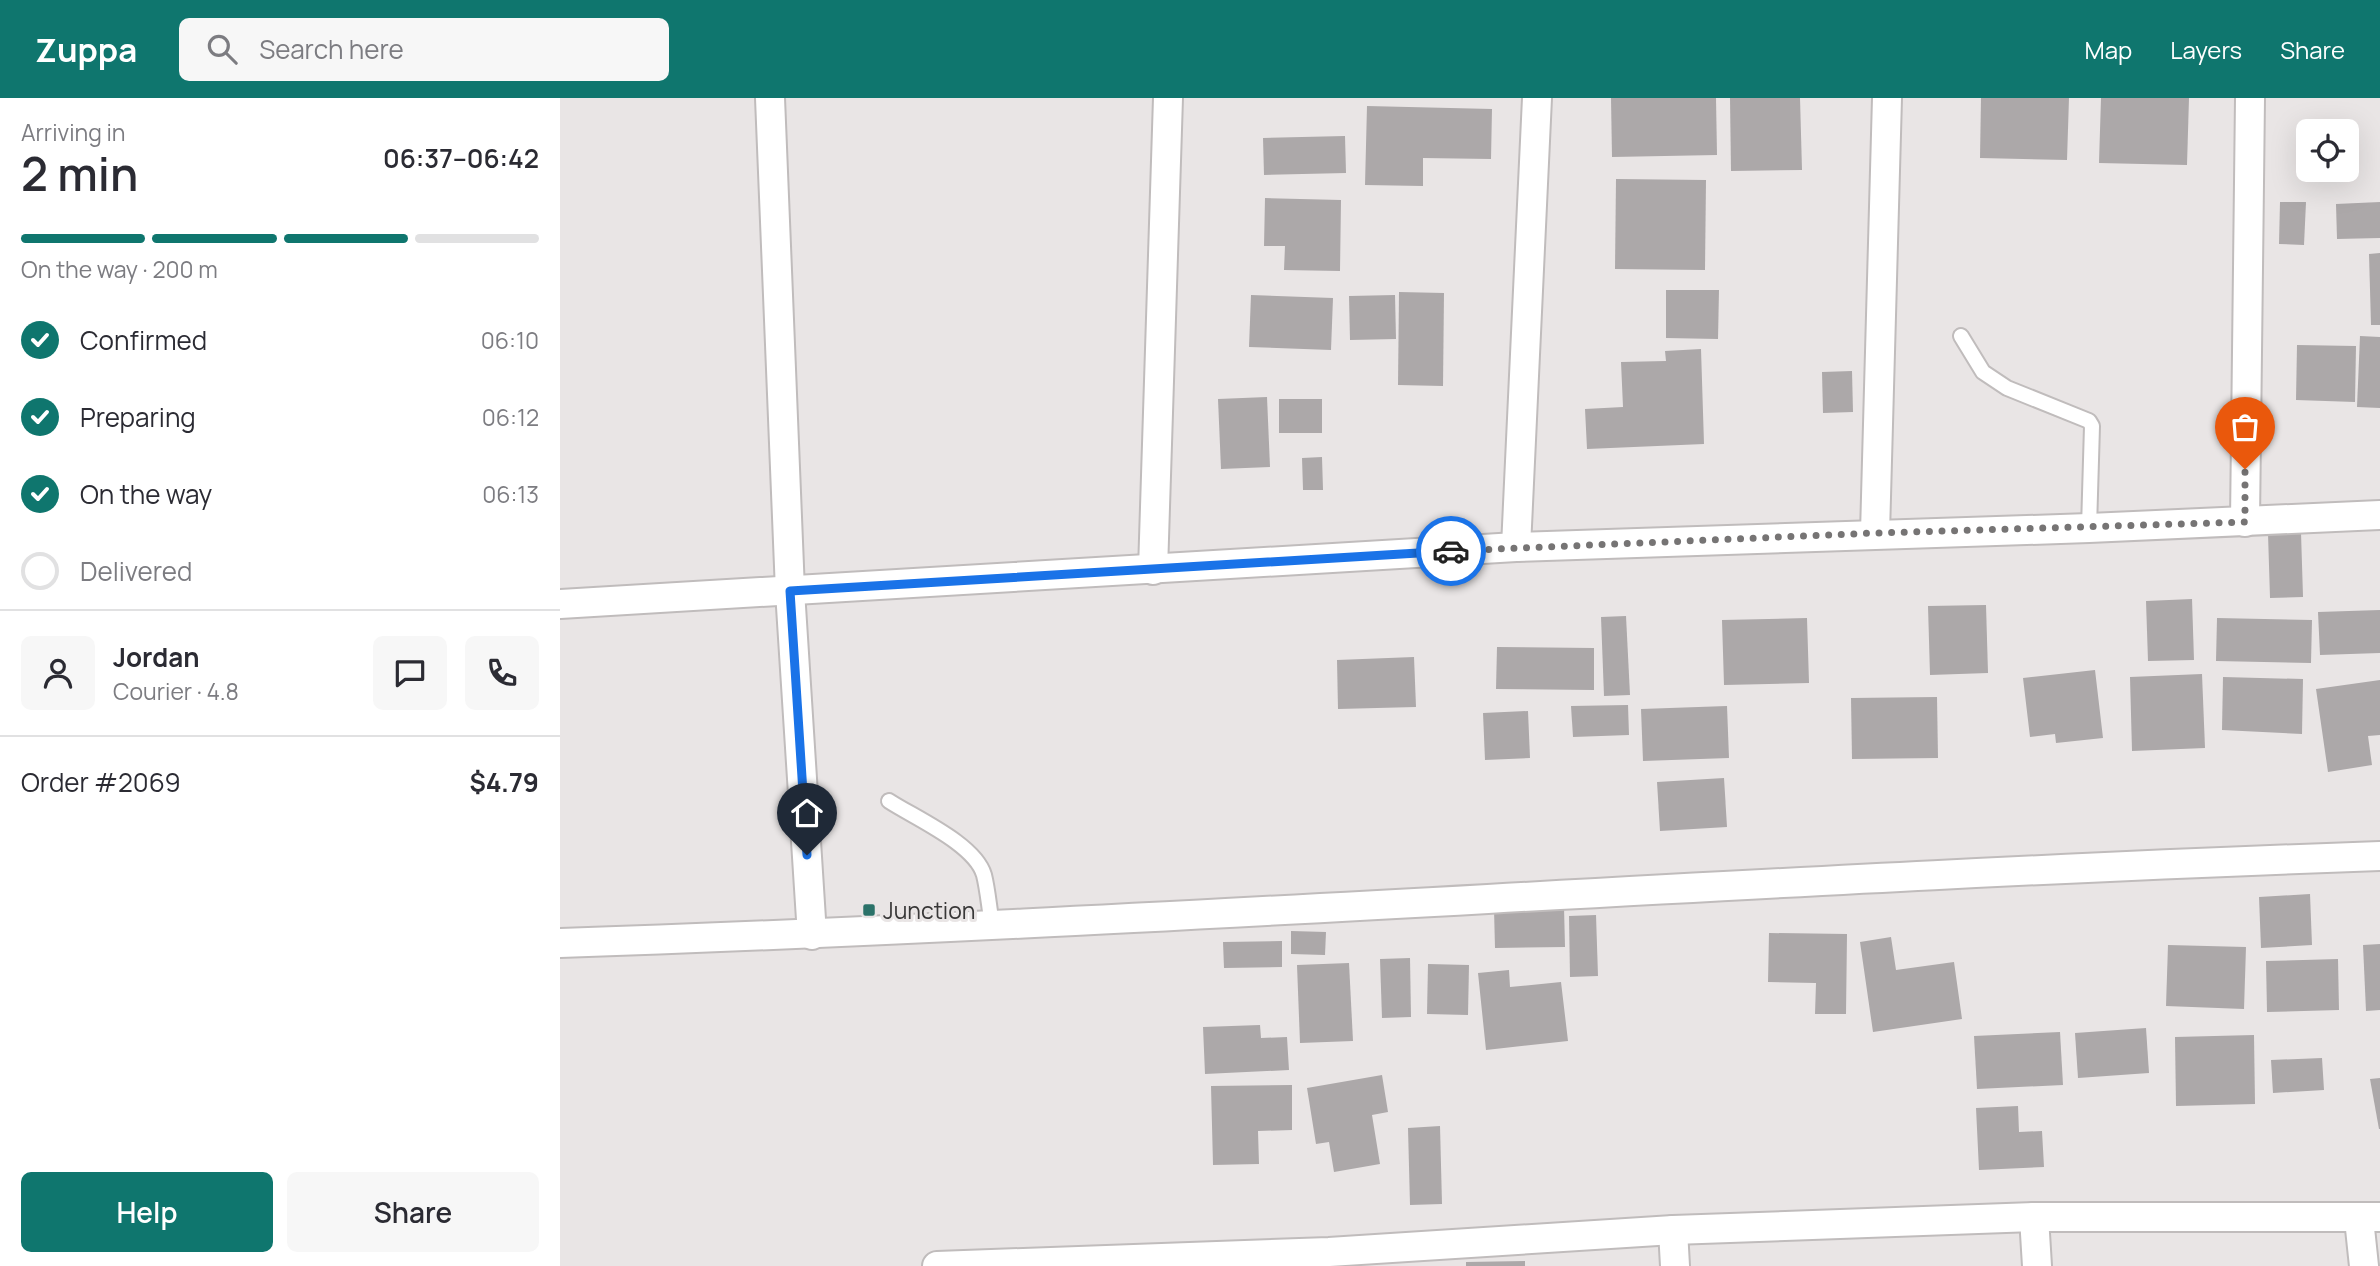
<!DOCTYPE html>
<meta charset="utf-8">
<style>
body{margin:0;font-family:Manrope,sans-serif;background:#f7f7f7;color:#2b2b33;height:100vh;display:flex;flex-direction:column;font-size:26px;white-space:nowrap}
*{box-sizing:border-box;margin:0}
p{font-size:23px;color:#7c7c81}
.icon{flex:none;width:38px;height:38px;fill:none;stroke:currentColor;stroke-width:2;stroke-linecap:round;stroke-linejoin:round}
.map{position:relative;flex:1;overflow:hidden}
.sheet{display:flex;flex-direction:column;background:#fff;width:560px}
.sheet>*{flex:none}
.controls{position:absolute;left:1736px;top:21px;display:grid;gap:14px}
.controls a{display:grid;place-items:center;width:63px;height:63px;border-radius:10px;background:#fff;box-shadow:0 7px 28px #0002;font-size:35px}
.pin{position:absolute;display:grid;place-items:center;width:60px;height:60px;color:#fff;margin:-72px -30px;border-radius:50% 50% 50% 0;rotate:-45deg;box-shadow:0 0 7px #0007}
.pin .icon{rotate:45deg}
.courier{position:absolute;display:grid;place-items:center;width:70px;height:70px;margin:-35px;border:5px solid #1a73e8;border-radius:50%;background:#fff;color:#222;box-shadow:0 2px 9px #0007}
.overview em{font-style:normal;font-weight:600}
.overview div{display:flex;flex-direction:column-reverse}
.overview{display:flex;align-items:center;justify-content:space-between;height:119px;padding:0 21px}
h1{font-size:46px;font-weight:600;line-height:52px}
.bar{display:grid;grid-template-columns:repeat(4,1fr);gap:10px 7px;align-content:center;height:84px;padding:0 21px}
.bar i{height:9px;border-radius:5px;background:#e1e1e2}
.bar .current{background:#0f766e}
.bar p{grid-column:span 4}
.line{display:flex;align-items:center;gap:18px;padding:0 21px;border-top:2px solid #e1e1e2}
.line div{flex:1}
.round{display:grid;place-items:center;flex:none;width:74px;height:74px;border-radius:10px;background:#f7f7f7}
ol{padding:0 21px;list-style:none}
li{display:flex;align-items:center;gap:21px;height:77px}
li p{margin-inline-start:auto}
li .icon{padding:7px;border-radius:50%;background:#0f766e;color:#fff;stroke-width:4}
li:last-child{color:#7c7c81}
li i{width:38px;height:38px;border:4px solid #e1e1e2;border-radius:50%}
.button{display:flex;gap:14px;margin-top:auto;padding:14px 21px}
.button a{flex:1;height:80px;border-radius:10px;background:#0f766e;color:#fff;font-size:28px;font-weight:600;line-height:80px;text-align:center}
.button a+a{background:#f7f7f7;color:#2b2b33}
header{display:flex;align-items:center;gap:42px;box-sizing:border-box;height:98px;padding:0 35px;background:#0f766e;color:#fff}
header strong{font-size:33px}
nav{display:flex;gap:38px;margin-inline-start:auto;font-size:24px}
.search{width:490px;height:63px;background:#f7f7f7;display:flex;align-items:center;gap:18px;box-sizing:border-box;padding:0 24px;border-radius:10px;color:#7c7c81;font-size:26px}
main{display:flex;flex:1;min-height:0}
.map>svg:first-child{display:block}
</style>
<header>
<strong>Zuppa</strong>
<div class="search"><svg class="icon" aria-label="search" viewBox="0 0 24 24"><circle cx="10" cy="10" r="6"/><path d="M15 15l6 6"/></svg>Search here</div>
<nav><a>Map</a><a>Layers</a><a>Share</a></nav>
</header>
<main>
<section class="sheet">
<div class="overview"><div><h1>2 min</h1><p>Arriving in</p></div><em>06:37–06:42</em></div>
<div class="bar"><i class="current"></i><i class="current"></i><i class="current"></i><i></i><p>On the way · 200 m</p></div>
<ol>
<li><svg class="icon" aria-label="check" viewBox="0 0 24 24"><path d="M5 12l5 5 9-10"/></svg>Confirmed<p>06:10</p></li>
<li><svg class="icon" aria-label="check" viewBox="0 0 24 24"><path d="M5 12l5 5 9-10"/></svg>Preparing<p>06:12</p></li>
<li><svg class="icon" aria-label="check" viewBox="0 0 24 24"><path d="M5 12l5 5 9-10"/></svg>On the way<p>06:13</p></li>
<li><i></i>Delivered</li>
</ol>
<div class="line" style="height:126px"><a class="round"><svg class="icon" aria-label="person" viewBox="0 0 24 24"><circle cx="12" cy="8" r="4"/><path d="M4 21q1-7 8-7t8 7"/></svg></a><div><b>Jordan</b><p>Courier · 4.8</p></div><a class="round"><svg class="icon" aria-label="chat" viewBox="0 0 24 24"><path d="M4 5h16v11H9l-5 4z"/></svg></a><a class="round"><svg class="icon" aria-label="phone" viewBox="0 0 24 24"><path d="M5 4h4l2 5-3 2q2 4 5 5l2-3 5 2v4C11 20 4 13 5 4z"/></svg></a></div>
<div class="line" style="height:91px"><div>Order #2069</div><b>$4.79</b></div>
<div class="button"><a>Help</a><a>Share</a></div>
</section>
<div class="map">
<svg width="1820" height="1168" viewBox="0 0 1820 1168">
<rect width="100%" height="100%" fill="#e9e5e5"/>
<g fill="#aca8a9">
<polygon points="1051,0 1156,0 1157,57 1052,59"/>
<polygon points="1170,0 1240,0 1242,72 1171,73"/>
<polygon points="1421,0 1509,0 1507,62 1420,60"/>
<polygon points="1541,0 1629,0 1627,67 1539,65"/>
<polygon points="807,8 932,11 931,61 863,60 863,88 805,87"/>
<polygon points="785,38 786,75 704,77 703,40"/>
<polygon points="1056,81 1146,82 1145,172 1055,171"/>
<polygon points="705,100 781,102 780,173 724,172 725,148 704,148"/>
<polygon points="1720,104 1746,104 1744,147 1719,146"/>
<polygon points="1820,104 1820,140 1777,141 1776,106"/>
<polygon points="1820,155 1820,227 1811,227 1809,156"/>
<polygon points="1106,192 1159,192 1158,241 1106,240"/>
<polygon points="839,194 884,195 883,288 838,287"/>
<polygon points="691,197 773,200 771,252 689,249"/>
<polygon points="835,197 836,241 790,242 789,198"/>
<polygon points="1800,238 1820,239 1820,310 1797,309"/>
<polygon points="1737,247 1796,248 1795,304 1736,302"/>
<polygon points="1141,251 1144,346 1027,351 1025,311 1063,309 1061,264 1106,263 1105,253"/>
<polygon points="1292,273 1293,314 1263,315 1262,274"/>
<polygon points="707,299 710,369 661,371 658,301"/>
<rect x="719" y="301" width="43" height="34"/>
<polygon points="762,359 763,392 743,392 742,360"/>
<polygon points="1741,435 1743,499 1710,500 1708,436"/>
<polygon points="1632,501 1634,562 1588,563 1586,503"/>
<polygon points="1426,507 1428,575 1370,577 1368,508"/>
<polygon points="1820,512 1820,555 1760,557 1758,514"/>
<polygon points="1066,518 1070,597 1044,598 1041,519"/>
<polygon points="1247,520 1249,585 1164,587 1162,522"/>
<polygon points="1657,520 1752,522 1751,565 1656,563"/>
<polygon points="937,549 1034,550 1034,592 936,591"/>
<polygon points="854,559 856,609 778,611 777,562"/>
<polygon points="1535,572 1543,640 1496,645 1495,636 1470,639 1463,580"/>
<polygon points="1642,576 1645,650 1572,653 1570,579"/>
<polygon points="1663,579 1743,581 1742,636 1662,632"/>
<polygon points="1820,582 1820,637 1808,638 1812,667 1768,674 1756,591"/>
<polygon points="1377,599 1378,660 1292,661 1291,600"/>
<polygon points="1068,607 1069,637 1013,639 1011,608"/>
<polygon points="1167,608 1169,660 1083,663 1081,611"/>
<polygon points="968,613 970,660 925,662 923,615"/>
<polygon points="1164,680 1167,729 1100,733 1097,684"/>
<polygon points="1750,796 1752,847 1701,850 1699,799"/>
<polygon points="1004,809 1005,849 935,850 934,811"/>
<polygon points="1036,817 1038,878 1010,879 1009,818"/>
<polygon points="731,833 766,834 765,857 731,856"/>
<polygon points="1209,835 1287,836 1286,916 1255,916 1256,885 1208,884"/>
<polygon points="1331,839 1336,872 1394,864 1402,921 1313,934 1300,844"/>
<polygon points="722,843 722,869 664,870 663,844"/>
<polygon points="1820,846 1820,912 1806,913 1803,847"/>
<polygon points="1608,847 1686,849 1684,911 1606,908"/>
<polygon points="850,860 851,919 822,920 820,861"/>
<polygon points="1778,861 1779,912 1707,914 1706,863"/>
<polygon points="789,865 793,943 740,945 737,867"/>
<polygon points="868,866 909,867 908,917 867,916"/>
<polygon points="949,872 950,889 1001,884 1008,943 926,952 918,875"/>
<polygon points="700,927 701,940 727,939 729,972 645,976 643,929"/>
<polygon points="1586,930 1589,975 1518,980 1515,935"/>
<polygon points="1500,934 1503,987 1417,991 1414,938"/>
<polygon points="1694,937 1695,1006 1616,1008 1615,939"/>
<polygon points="1762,960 1764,992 1713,995 1711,962"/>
<polygon points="822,977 828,1014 812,1017 820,1066 774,1074 769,1044 756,1046 747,990"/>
<polygon points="1820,980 1820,1031 1819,1031 1810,981"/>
<polygon points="732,987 732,1032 698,1033 699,1066 653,1067 651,988"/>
<polygon points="1458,1008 1459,1034 1482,1033 1484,1069 1419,1072 1416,1010"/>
<polygon points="880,1028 882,1106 850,1107 848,1030"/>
<polygon points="965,1163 965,1168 906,1168 906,1164"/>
</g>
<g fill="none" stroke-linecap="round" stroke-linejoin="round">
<g stroke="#c0bcbc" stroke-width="18">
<g id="lane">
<polyline points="1401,238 1423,274 1447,290 1529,323 1532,328 1529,430"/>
<path d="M329,703C355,720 415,746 424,777C428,793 429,810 432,826"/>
</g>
</g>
<g stroke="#c0bcbc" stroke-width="32">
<g id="street">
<polyline points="210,0 230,493 252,837"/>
<polyline points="1685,424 1690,0"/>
<polyline points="1315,435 1327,0"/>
<polyline points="956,449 977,0"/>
<polyline points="593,472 608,0"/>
<polyline points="0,506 956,449 1529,430 1820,417"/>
<path d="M0,845C607,825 1213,779 1820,758"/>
<polyline points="1474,1119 1477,1168"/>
<polyline points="1799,1121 1804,1168"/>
<polyline points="1113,1132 1115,1168"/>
<polyline points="377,1168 769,1154 1113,1132 1474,1119 1820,1119"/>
</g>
</g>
<use href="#lane" stroke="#fff" stroke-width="14"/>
<use href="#street" stroke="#fff" stroke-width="28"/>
</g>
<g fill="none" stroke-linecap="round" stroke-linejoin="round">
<polyline stroke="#767474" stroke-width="7" stroke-dasharray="0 12.6" points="891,453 1315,435 1685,424 1685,371"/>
<polyline stroke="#1a73e8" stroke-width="9" points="247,757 230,493 891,453"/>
</g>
<rect fill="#2b7269" stroke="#e9e5e5" stroke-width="2.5" x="302" y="805" width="14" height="14" rx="3.5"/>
<g text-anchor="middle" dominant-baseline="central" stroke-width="6" stroke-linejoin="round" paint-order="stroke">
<g font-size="23" fill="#383737" stroke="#e9e5e5" text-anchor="start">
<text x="323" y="812">Junction</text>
</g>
</g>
</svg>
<div class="controls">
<a><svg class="icon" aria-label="locate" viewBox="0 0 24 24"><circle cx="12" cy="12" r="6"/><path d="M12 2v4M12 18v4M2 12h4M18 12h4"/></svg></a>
</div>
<div class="pin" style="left:1685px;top:371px;background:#ea580c"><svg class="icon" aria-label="bag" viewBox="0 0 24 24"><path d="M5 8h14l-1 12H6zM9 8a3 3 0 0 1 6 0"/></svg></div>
<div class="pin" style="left:247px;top:757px;background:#1f2937"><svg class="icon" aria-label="home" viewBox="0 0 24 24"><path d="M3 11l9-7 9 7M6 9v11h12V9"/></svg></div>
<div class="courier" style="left:891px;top:453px"><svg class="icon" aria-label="car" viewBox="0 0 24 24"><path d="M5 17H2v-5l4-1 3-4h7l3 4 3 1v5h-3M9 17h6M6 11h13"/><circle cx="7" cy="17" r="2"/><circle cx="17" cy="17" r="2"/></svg></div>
</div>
</main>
